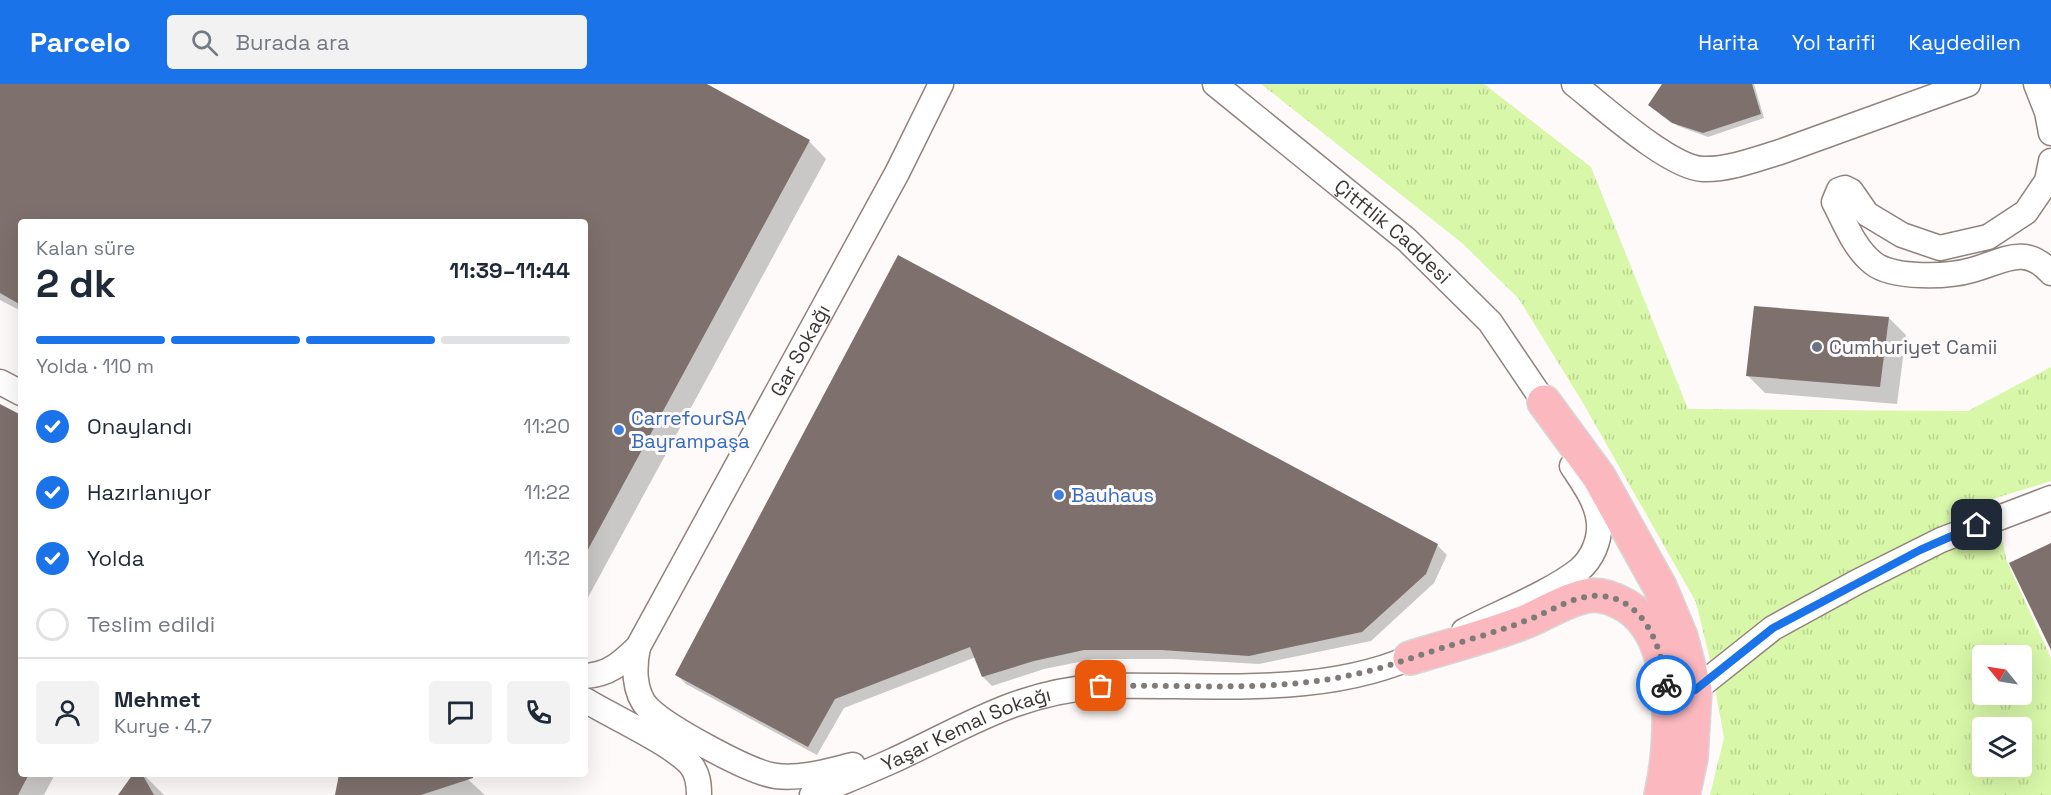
<!DOCTYPE html>
<html lang="tr">
<meta charset="utf-8">
<style>
body{margin:0;font-family:"Space Grotesk",sans-serif;background:#f2f2f3;color:#1f2937;height:100vh;display:flex;flex-direction:column;font-size:22px;white-space:nowrap}
*{box-sizing:border-box;margin:0}
p{font-size:20px;color:#747a83}
.icon{flex:none;width:33px;height:33px;fill:none;stroke:currentColor;stroke-width:2;stroke-linecap:round;stroke-linejoin:round}
.map{position:relative;flex:1;overflow:hidden}
.panel{position:absolute;left:18px;top:135px;width:570px;height:558px;display:flex;flex-direction:column;background:#fff;border-radius:6px;box-shadow:0 6px 24px #0002}
.panel>*{flex:none}
.needle{width:39px;rotate:300deg}
.buttons{position:absolute;left:1972px;top:561px;display:grid;gap:12px}
.buttons a{display:grid;place-items:center;width:60px;height:60px;border-radius:6px;background:#fff;box-shadow:0 6px 24px #0002;font-size:30px}
.pin{position:absolute;display:grid;place-items:center;width:51px;height:51px;color:#fff;margin:-26px;border-radius:12px;box-shadow:0 3px 9px #0006}
.courier{position:absolute;display:grid;place-items:center;width:60px;height:60px;margin:-30px;border:4px solid #1a73e8;border-radius:50%;background:#fff;color:#222;box-shadow:0 2px 8px #0007}
.headline em{font-style:normal;font-weight:700}
.headline div{display:flex;flex-direction:column-reverse}
.headline{display:flex;align-items:center;justify-content:space-between;height:102px;padding:0 18px}
h1{font-size:39px;font-weight:700;line-height:45px}
.bar{display:grid;grid-template-columns:repeat(4,1fr);gap:9px 6px;align-content:center;height:72px;padding:0 18px}
.bar i{height:8px;border-radius:4px;background:#e0e1e3}
.bar .current{background:#1a73e8}
.bar p{grid-column:span 4}
.line{display:flex;align-items:center;gap:15px;padding:0 18px;border-top:2px solid #e0e1e3}
.line div{flex:1}
.round{display:grid;place-items:center;flex:none;width:63px;height:63px;border-radius:6px;background:#f2f2f3}
ol{padding:0 18px;list-style:none}
li{display:flex;align-items:center;gap:18px;height:66px}
li p{margin-inline-start:auto}
li .icon{padding:6px;border-radius:50%;background:#1a73e8;color:#fff;stroke-width:4}
li:last-child{color:#747a83}
li i{width:33px;height:33px;border:3px solid #e0e1e3;border-radius:50%}
header{display:flex;align-items:center;gap:36px;box-sizing:border-box;height:84px;padding:0 30px;background:#1a73e8;color:#fff}
header strong{font-size:28px}
nav{display:flex;gap:33px;margin-inline-start:auto;font-size:21px}
.search{width:420px;height:54px;background:#f2f2f3;display:flex;align-items:center;gap:15px;box-sizing:border-box;padding:0 21px;border-radius:6px;color:#747a83;font-size:22px}
.map>svg:first-child{display:block}
</style>
<header>
<strong>Parcelo</strong>
<div class="search"><svg class="icon" aria-label="search" viewBox="0 0 24 24"><circle cx="10" cy="10" r="6"/><path d="M15 15l6 6"/></svg>Burada ara</div>
<nav><a>Harita</a><a>Yol tarifi</a><a>Kaydedilen</a></nav>
</header>
<div class="map">
<svg width="2051" height="711" viewBox="0 0 2051 711">
<defs>
<pattern id="grass-tufts" width="24" height="20" patternUnits="userSpaceOnUse" patternTransform="scale(1.5)"><rect width="24" height="20" fill="#d8f7a8"/><path d="M3 7l-1-3M5 7V3M7 7l1-3M15 17l-1-3M17 17v-4M19 17l1-3" fill="none" stroke="#bad491"/></pattern>
</defs>
<rect width="100%" height="100%" fill="#fdfaf9"/>
<path fill="url(#grass-tufts)" fill-rule="evenodd" d="M1261,0H1484L1591,83L1688,325L1968,327L2051,283V397L1993,415L2007,478L2051,574V711H1710L1724,654L1710,576L1696,518L1583,319L1519,215L1462,159ZM1983,572H2022V610H1983ZM1983,644H2022V682H1983Z"/>
<g fill="#0003">
<polygon points="0,0 704,0 809,57 826,75 585,519 585,138 21,138 21,227 0,216"/>
<polygon points="1664,0 1754,0 1764,34 1708,53 1678,42 1654,25"/>
<polygon points="899,173 1438,462 1447,471 1434,499 1371,557 1259,580 1172,575 1094,575 1044,585 992,602 983,593 976,573 844,624 817,671 686,600 677,591"/>
<polygon points="1889,234 1906,251 1897,320 1765,309 1748,292"/>
<polygon points="0,322 21,333 21,690 55,690 44,711 0,711"/>
<polygon points="135,690 143,690 164,711 120,711"/>
<polygon points="341,690 462,690 485,711 337,711"/>
</g>
<g fill="#7e716d">
<polygon points="0,0 707,0 810,56 585,471 585,138 21,138 21,221 0,209"/>
<polygon points="1662,0 1752,0 1761,30 1703,49 1672,39 1648,21"/>
<polygon points="898,171 1438,460 1426,490 1362,548 1249,572 1162,566 1084,566 1034,577 982,593 970,563 835,615 808,663 675,591"/>
<polygon points="1754,222 1889,233 1880,303 1746,292"/>
<polygon points="0,320 21,331 21,690 29,690 18,711 0,711"/>
<polygon points="2051,459 2051,566 2009,479"/>
<polygon points="133,690 142,690 154,711 118,711"/>
<polygon points="339,690 473,690 473,694 421,711 335,711"/>
</g>
<g fill="none" stroke-linecap="round" stroke-linejoin="round">
<g stroke="#90837e" stroke-width="27">
<g id="minor">
<path id="s1" d="M1215,0L1407,156L1490,238L1544,318L1549,331"/>
<path d="M1574,0C1602,22 1670,84 1703,85C1728,86 1757,75 1780,68L1968,0"/>
<polyline points="2036,0 2047,28 2051,49"/>
<path d="M2051,77L2047,97L2026,128L1988,153L1940,164L1902,151L1867,130L1851,107L1845,104L1839,106L1834,118C1845,139 1854,164 1873,179C1893,195 1948,193 1972,186C2002,178 2025,159 2051,189"/>
<polyline points="0,298 21,309"/>
<path d="M1464,547C1498,529 1550,509 1579,486C1592,475 1600,457 1599,440C1598,419 1584,400 1572,382"/>
<path d="M638,563C634,582 633,608 648,624C667,643 750,689 776,692C802,695 828,687 853,681"/>
<path id="s2" d="M585,592C609,591 621,579 638,563L897,89L941,0"/>
<polyline points="1695,606 1773,544 1857,498 1941,456 2051,414"/>
<path d="M585,616C613,633 669,658 690,680C698,689 699,700 699,711"/>
<path id="s3" d="M812,711C838,700 865,689 892,677C968,642 1014,609 1101,602C1207,599 1327,616 1425,567"/>
</g>
</g>
<g stroke="#d8d7d6" stroke-width="36">
<g id="highway">
<polyline points="1544,318 1599,393 1660,503 1681,553 1695,606 1691,674 1683,711"/>
<path d="M1410,574C1449,562 1489,552 1527,537C1546,529 1566,516 1586,512C1600,509 1613,514 1625,521C1679,552 1673,659 1661,711"/>
</g>
</g>
<use href="#minor" stroke="#fff" stroke-width="24"/>
<use href="#highway" stroke="#fbb8bf" stroke-width="33"/>
</g>
<g fill="none" stroke-linecap="round" stroke-linejoin="round">
<path stroke="#7f7b79" stroke-width="6" stroke-dasharray="0 10.8" d="M1101,602C1185,600 1273,609 1356,590C1384,584 1411,574 1439,565C1467,556 1497,548 1525,537C1549,529 1576,509 1602,512C1645,516 1662,564 1666,601"/>
<polyline stroke="#1a73e8" stroke-width="8" points="1666,601 1668,619 1695,606 1773,544 1920,466 1977,441"/>
</g>
<circle fill="#6b7280" stroke="#fdfaf9" stroke-width="2" cx="1817" cy="263" r="6"/>
<g fill="#3f7fe0" stroke="#fdfaf9" stroke-width="2">
<circle cx="619" cy="346" r="6"/>
<circle cx="1059" cy="411" r="6"/>
</g>
<g text-anchor="middle" dominant-baseline="central" stroke-width="6" stroke-linejoin="round" paint-order="stroke">
<g font-size="20" fill="#3b3634" stroke="#fdfaf9">
<text stroke="none"><textPath href="#s1" startOffset="231">Çitftlik Caddesi</textPath></text>
<text stroke="none"><textPath href="#s2" startOffset="400">Gar Sokağı</textPath></text>
<text stroke="none"><textPath href="#s3" startOffset="168">Yaşar Kemal Sokağı</textPath></text>
</g>
<g font-size="20" fill="#5b616d" stroke="#fdfaf9" text-anchor="start">
<text x="1829" y="263">Cumhuriyet Camii</text>
</g>
<g font-size="20" fill="#366cbe" stroke="#fdfaf9" text-anchor="start">
<text x="631" y="334">CarrefourSA<tspan x="631" dy="23">Bayrampaşa</tspan></text>
<text x="1071" y="411">Bauhaus</text>
</g>
</g>
</svg>
<div class="buttons">
<a><svg class="needle" viewBox="-14 -14 28 28"><path d="M0-13l5 13h-10z" fill="#e53935"/><path d="M0 13l5-13h-10z" fill="#747a83"/></svg></a>
<a><svg class="icon" aria-label="layers" viewBox="0 0 24 24"><path d="M12 4l9 5-9 5-9-5zM3 14l9 5 9-5"/></svg></a>
</div>
<div class="pin" style="left:1101px;top:602px;background:#ea580c"><svg class="icon" aria-label="bag" viewBox="0 0 24 24"><path d="M5 8h14l-1 12H6zM9 8a3 3 0 0 1 6 0"/></svg></div>
<div class="pin" style="left:1977px;top:441px;background:#1f2937"><svg class="icon" aria-label="home" viewBox="0 0 24 24"><path d="M3 11l9-7 9 7M6 9v11h12V9"/></svg></div>
<div class="courier" style="left:1666px;top:601px"><svg class="icon" aria-label="bike" viewBox="0 0 24 24"><circle cx="6" cy="16" r="4"/><circle cx="18" cy="16" r="4"/><path d="M6 16l4-8h5l3 8M10 8l3 8H6M13 5h3"/></svg></div>
<section class="panel">
<div class="headline"><div><h1>2 dk</h1><p>Kalan süre</p></div><em>11:39–11:44</em></div>
<div class="bar"><i class="current"></i><i class="current"></i><i class="current"></i><i></i><p>Yolda · 110 m</p></div>
<ol>
<li><svg class="icon" aria-label="check" viewBox="0 0 24 24"><path d="M5 12l5 5 9-10"/></svg>Onaylandı<p>11:20</p></li>
<li><svg class="icon" aria-label="check" viewBox="0 0 24 24"><path d="M5 12l5 5 9-10"/></svg>Hazırlanıyor<p>11:22</p></li>
<li><svg class="icon" aria-label="check" viewBox="0 0 24 24"><path d="M5 12l5 5 9-10"/></svg>Yolda<p>11:32</p></li>
<li><i></i>Teslim edildi</li>
</ol>
<div class="line" style="height:108px"><a class="round"><svg class="icon" aria-label="person" viewBox="0 0 24 24"><circle cx="12" cy="8" r="4"/><path d="M4 21q1-7 8-7t8 7"/></svg></a><div><b>Mehmet</b><p>Kurye · 4.7</p></div><a class="round"><svg class="icon" aria-label="chat" viewBox="0 0 24 24"><path d="M4 5h16v11H9l-5 4z"/></svg></a><a class="round"><svg class="icon" aria-label="phone" viewBox="0 0 24 24"><path d="M5 4h4l2 5-3 2q2 4 5 5l2-3 5 2v4C11 20 4 13 5 4z"/></svg></a></div>
</section>
</div>
